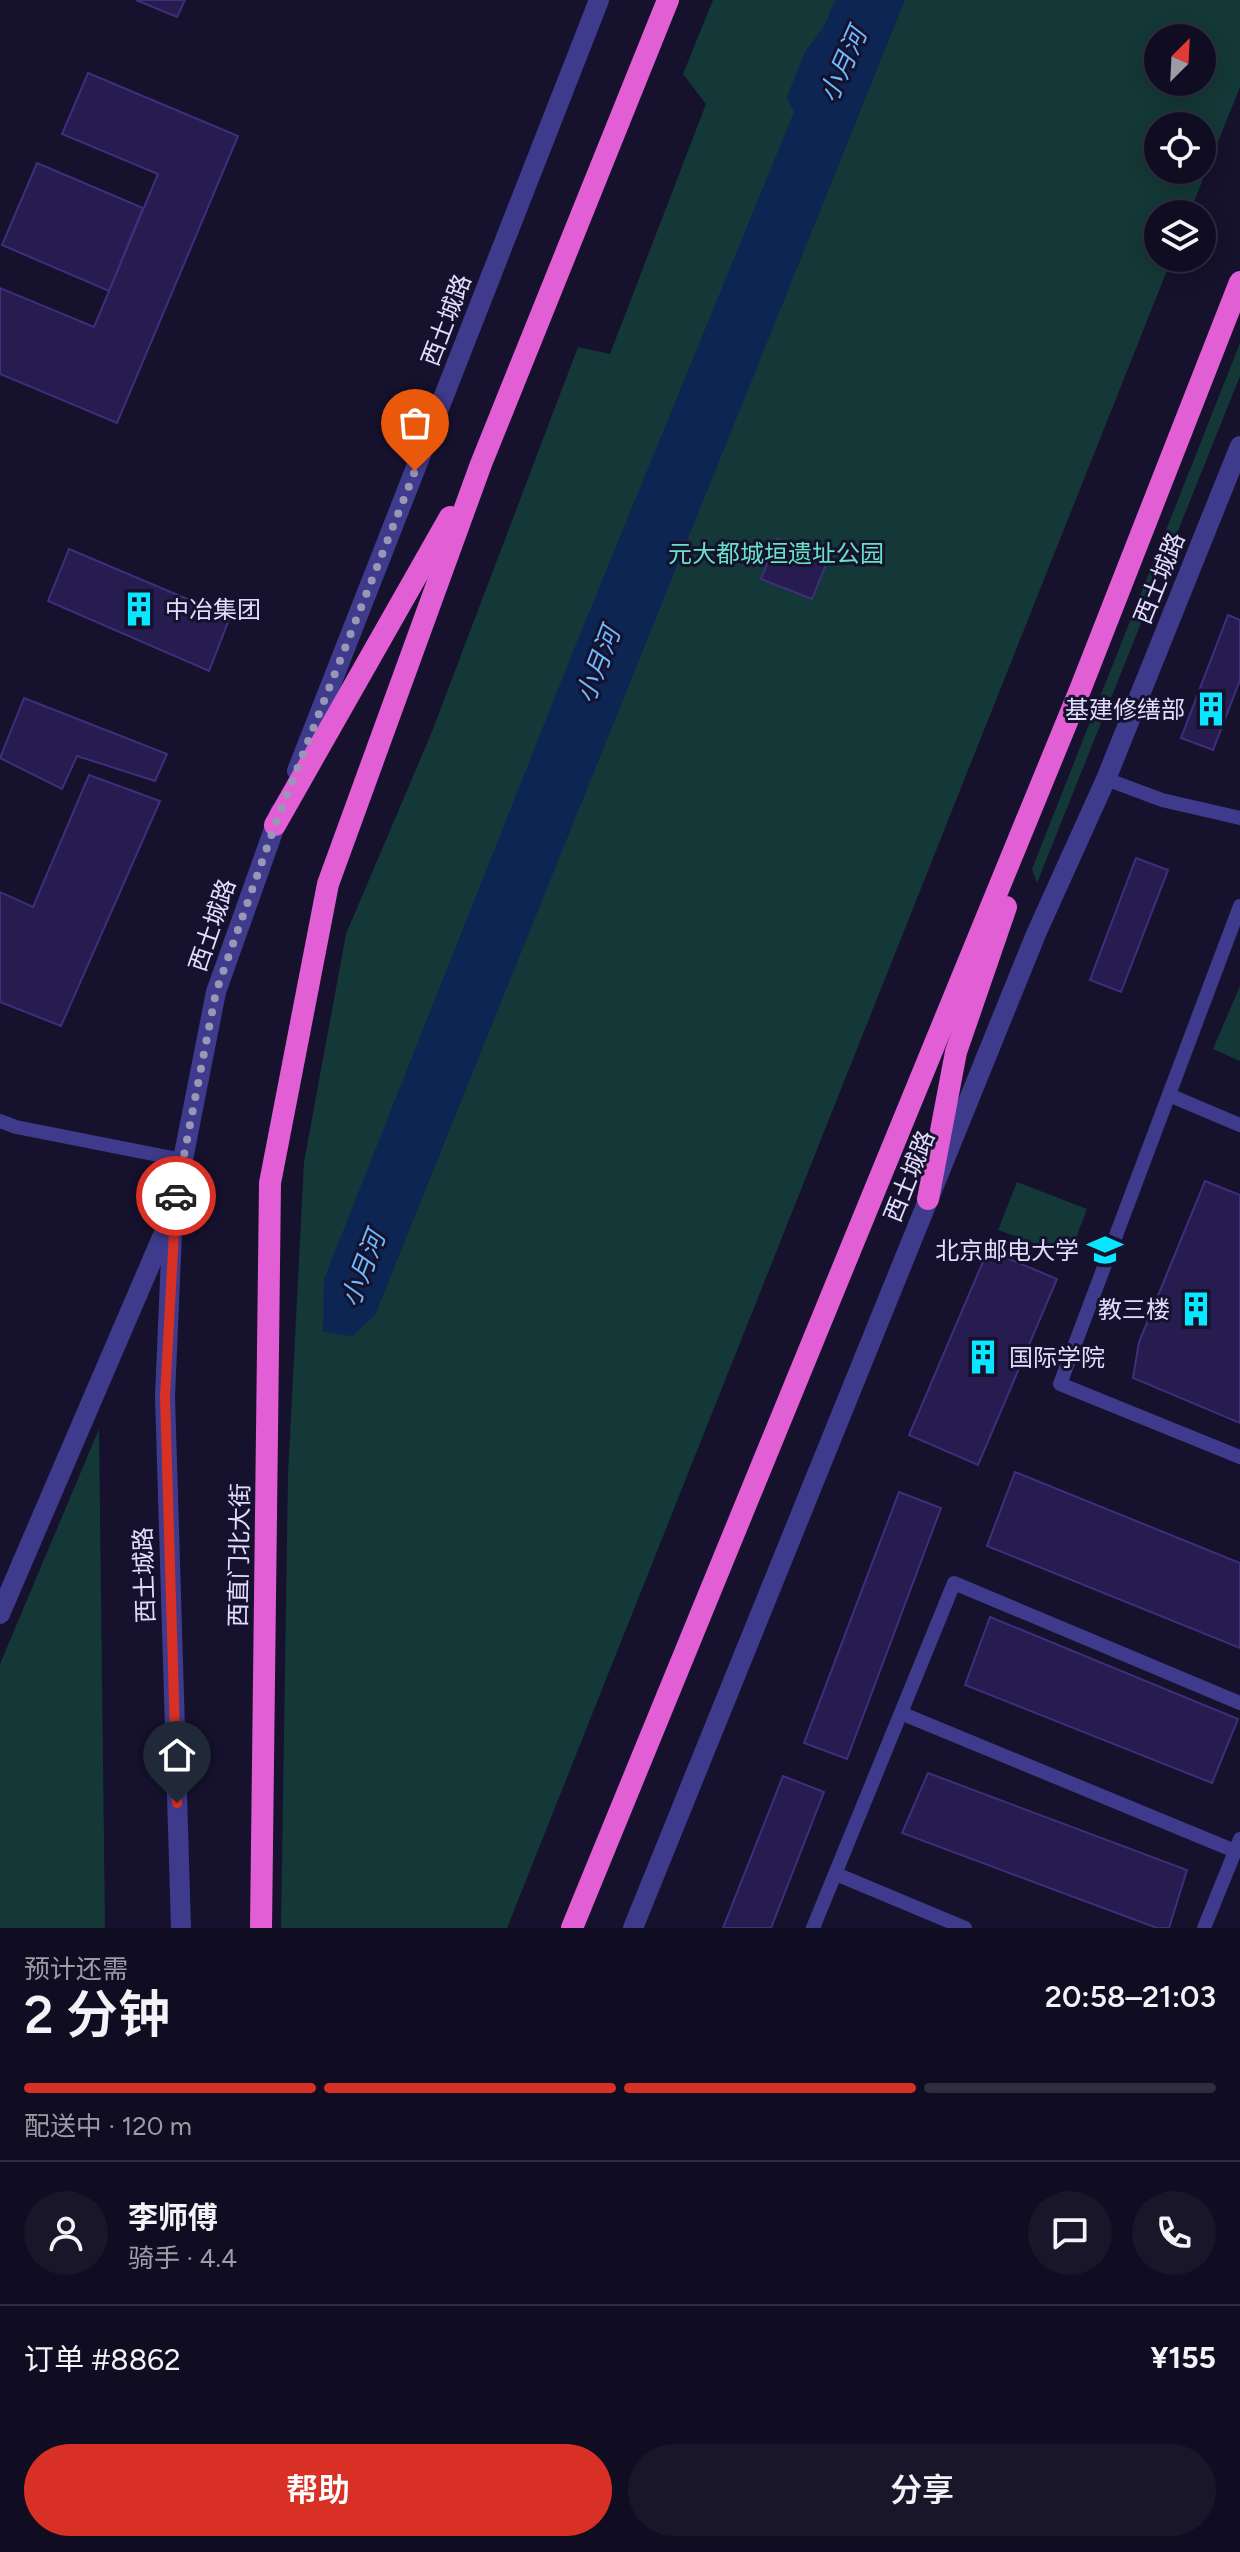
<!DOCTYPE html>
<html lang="zh">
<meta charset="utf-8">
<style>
body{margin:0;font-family:Figtree,"Noto Sans SC",sans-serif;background:#19162a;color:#f1f3f6;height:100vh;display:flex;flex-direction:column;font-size:30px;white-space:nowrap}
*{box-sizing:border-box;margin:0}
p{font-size:26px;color:#9c9ca5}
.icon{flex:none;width:44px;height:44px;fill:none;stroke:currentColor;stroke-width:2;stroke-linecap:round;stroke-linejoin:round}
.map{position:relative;height:1928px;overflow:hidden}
.sheet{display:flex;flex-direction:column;background:#100d22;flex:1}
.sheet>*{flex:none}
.needle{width:52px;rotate:24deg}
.controls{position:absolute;left:1144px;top:24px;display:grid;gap:16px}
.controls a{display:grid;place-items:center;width:72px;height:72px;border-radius:50%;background:#100d22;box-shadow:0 4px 20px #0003,0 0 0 2px #302d40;font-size:40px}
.pin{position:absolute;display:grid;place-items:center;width:68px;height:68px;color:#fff;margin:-82px -34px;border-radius:50% 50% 50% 0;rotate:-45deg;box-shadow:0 0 8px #0007}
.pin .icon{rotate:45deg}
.courier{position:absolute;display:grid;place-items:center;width:80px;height:80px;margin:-40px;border:6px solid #d93025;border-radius:50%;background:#fff;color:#222;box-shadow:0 2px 10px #0007}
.overview em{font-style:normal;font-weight:600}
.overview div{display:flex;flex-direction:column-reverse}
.overview{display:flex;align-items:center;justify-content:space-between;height:136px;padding:0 24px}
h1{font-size:52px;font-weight:600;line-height:60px}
.bar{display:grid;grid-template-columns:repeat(4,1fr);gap:12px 8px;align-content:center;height:96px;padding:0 24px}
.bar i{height:10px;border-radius:6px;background:#302d40}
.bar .active{background:#d93025}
.bar p{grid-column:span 4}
.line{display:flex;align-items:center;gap:20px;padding:0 24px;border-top:2px solid #302d40}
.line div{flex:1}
.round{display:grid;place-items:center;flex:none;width:84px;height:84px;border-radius:42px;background:#19162a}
.button{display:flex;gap:16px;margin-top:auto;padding:16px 24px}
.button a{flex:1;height:92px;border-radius:48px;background:#d93025;color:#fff;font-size:32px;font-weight:600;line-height:92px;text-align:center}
.button a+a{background:#19162a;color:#f1f3f6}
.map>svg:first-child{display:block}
</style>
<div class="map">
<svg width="1240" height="1928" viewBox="0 0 1240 1928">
<rect width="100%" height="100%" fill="#16112d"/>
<g fill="#143837" fill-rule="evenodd">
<path d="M713,0H1240V87L1189,214H1158V258H1172L507,1928H281L288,1475L304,1162L346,934L431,734L578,347L610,354L706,104L683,74ZM1158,38H1202V82H1158ZM1158,126H1202V170H1158Z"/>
<polygon points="1240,343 1240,376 1037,883 1032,869"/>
<polygon points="1240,986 1240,1061 1213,1049"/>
<polygon points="1017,1182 1087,1209 1069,1256 998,1230"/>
<polygon points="99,1429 105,1928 0,1928 0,1664"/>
</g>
<polygon fill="#0c2552" points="835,0 905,0 375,1315 352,1336 323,1332 324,1279 572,654 794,112 787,97 805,52 825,25"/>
<g fill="#271c4f" stroke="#3e2e7c" stroke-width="2">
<polygon points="136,0 185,0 177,17"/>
<polygon points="88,73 238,136 117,423 0,374 0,288 94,327 158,174 62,134"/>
<polygon points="37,163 143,208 109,291 2,245"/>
<polygon points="777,539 828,559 812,599 761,579"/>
<polygon points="69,549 230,617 209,671 48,601"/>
<polygon points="1228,615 1240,620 1240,680 1213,750 1181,738"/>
<polygon points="24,698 167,754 155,781 77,756 62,789 0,758"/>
<polygon points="89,775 160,801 61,1026 0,1002 0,892 33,907"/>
<polygon points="1136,858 1168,870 1121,992 1090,980"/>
<polygon points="1205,1181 1240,1195 1240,1423 1133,1378 1139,1342"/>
<polygon points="988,1250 1057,1279 978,1465 909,1435"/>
<polygon points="1015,1472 1240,1563 1240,1648 987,1546"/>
<polygon points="899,1492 941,1508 847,1759 804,1743"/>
<polygon points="990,1617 1238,1719 1212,1783 965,1685"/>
<polygon points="928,1773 1187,1870 1169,1928 1157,1928 902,1833"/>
<polygon points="783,1776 824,1792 771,1928 723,1928"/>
</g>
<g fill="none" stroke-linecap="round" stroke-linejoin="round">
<g stroke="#3e3b8d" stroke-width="14">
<polyline points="1106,779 1162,800 1240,818"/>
<polyline points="1240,906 1060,1384 1240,1457"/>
<polyline points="1169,1095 1240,1125"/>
<polyline points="0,1121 16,1127 183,1160"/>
<polyline points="903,1714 1235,1851"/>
<polyline points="836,1874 965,1928"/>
<polyline points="813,1928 954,1583 1240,1703"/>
<polyline points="1204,1928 1240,1839"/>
</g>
<g stroke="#3e3b8d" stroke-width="20">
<polyline points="297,771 599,0"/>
<polyline points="0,1614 169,1221"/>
<polyline points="181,1928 165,1396 173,1210 216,992 280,812"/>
<polyline points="633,1928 1036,934 1106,779 1240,446"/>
</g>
<g stroke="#e25ed4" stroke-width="22">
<polyline points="275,825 450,517"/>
<polyline points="928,1199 956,1052 1006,907"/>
<polyline points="261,1928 270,1183 328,884 481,464 668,0"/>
<polyline points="572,1928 1080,690 1240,282"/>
</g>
</g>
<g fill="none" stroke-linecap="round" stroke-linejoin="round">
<polyline stroke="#9a96b6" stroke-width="8" stroke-dasharray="0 14.4" points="176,1196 216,992 275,825 415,471"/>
<polyline stroke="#d93025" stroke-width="10" points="176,1196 165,1396 177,1803"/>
</g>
<defs>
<g id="building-bare" transform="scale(2.76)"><path d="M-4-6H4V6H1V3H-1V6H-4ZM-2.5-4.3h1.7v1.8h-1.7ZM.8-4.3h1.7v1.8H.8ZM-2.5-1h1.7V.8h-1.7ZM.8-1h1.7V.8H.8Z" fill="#09e6ff" stroke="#16112d" stroke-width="2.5" paint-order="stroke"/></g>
<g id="university-bare" transform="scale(2.76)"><path d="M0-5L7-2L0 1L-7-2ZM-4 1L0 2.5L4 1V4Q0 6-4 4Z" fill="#09e6ff" stroke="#16112d" stroke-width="2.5" paint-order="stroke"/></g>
</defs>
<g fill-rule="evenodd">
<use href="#building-bare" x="139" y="609"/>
<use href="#building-bare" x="1211" y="709"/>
<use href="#university-bare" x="1105" y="1250"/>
<use href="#building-bare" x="1196" y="1309"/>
<use href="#building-bare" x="983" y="1357"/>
</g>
<g text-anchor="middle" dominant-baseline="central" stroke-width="6" stroke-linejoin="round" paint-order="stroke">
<g font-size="24" fill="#e1ddff" stroke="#16112d">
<text transform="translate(446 320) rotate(-69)">西土城路</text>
<text transform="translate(1159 578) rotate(-68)">西土城路</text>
<text transform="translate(212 925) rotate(-71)">西土城路</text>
<text transform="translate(909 1176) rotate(-68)">西土城路</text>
<text transform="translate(239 1555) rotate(-89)">西直门北大街</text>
<text transform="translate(144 1575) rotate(-92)">西土城路</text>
</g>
<g font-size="24" fill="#64e4c5" stroke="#16112d">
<text x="776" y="553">元大都城垣遗址公园</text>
</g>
<g font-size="24" fill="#e1ddff" stroke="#16112d" text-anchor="end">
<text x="165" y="609" text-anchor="start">中冶集团</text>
<text x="1185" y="709">基建修缮部</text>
<text x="1079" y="1250">北京邮电大学</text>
<text x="1170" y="1309">教三楼</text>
<text x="1009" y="1357" text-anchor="start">国际学院</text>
</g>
<g font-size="26" font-style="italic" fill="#6bbaff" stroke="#16112d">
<text transform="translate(843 65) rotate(-66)">小月河</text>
<text transform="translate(598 665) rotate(-69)">小月河</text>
<text transform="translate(363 1269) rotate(-69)">小月河</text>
</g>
</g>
</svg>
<div class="controls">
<a><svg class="needle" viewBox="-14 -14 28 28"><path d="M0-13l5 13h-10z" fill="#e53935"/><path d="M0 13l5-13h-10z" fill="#9c9ca5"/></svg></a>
<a><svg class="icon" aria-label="locate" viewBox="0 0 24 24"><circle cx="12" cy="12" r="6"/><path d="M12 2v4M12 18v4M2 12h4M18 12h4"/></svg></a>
<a><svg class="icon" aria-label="layers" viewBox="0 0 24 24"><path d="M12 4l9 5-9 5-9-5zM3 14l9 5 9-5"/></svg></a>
</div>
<div class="pin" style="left:415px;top:471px;background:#ea580c"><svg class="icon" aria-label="bag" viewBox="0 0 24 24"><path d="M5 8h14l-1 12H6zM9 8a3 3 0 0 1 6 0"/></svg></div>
<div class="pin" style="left:177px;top:1803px;background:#1f2937"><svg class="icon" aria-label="home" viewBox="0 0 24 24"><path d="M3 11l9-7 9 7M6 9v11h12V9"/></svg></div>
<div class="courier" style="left:176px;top:1196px"><svg class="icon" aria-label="car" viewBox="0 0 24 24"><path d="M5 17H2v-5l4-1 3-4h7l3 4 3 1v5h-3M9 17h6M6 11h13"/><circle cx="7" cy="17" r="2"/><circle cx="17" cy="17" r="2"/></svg></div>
</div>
<section class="sheet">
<div class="overview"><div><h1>2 分钟</h1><p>预计还需</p></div><em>20:58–21:03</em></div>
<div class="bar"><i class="active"></i><i class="active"></i><i class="active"></i><i></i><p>配送中 · 120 m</p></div>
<div class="line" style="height:144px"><a class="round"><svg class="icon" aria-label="person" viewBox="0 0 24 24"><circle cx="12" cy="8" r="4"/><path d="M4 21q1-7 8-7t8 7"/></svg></a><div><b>李师傅</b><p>骑手 · 4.4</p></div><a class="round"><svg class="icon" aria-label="chat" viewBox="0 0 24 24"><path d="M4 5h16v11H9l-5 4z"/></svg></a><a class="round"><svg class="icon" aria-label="phone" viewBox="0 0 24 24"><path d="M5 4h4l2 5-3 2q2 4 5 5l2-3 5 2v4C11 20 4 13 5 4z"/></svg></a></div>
<div class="line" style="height:104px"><div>订单 #8862</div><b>¥155</b></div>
<div class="button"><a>帮助</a><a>分享</a></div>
</section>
